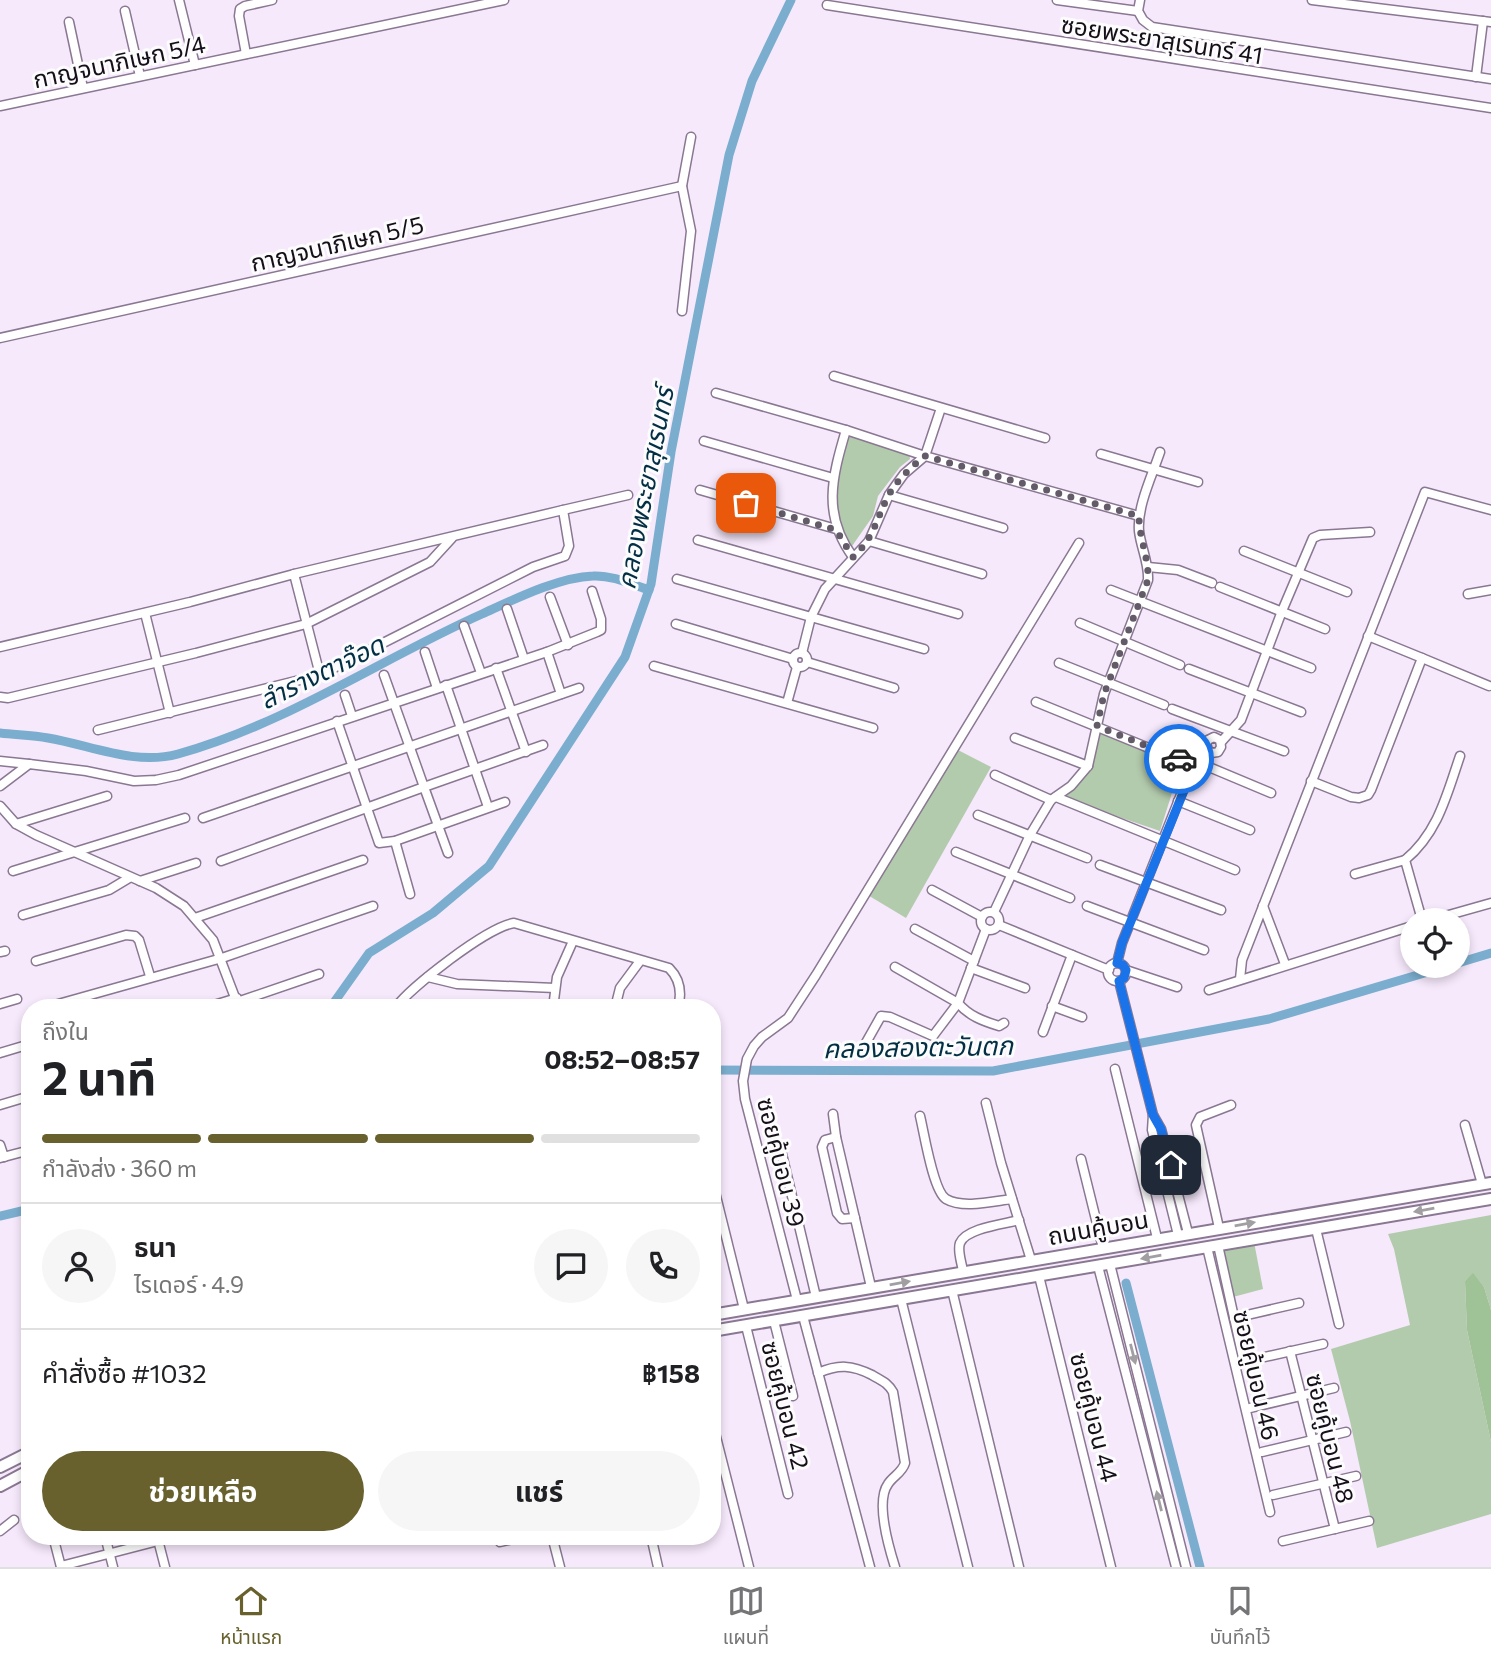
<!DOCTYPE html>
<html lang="th">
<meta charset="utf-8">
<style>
body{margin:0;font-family:Commissioner,"Noto Sans Thai",sans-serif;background:#f6f6f6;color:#202124;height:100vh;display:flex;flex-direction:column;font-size:26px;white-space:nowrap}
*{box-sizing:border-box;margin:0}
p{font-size:23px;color:#757577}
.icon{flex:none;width:38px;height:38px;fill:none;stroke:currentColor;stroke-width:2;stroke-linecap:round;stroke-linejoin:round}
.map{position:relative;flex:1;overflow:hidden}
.sheet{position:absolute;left:21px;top:999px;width:700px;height:546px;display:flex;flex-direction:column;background:#fff;border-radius:28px;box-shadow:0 4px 10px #0003}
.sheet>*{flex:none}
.controls{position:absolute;left:1400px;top:908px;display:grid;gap:14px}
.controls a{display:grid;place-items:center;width:70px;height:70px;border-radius:50%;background:#fff;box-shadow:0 4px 10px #0003;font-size:35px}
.pin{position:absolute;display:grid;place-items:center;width:60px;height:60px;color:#fff;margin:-30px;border-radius:14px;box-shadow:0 4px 10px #0006}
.courier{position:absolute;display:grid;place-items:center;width:70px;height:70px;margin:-35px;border:5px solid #1a73e8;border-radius:50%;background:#fff;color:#222;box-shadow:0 2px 9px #0007}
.headline em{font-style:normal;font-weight:700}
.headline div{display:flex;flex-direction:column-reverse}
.headline{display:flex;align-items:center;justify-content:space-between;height:119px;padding:0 21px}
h1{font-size:46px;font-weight:700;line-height:52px}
.bar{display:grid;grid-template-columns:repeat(4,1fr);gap:10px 7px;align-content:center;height:84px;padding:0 21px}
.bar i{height:9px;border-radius:5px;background:#e0e0e0}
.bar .current{background:#68612e}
.bar p{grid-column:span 4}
.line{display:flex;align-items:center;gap:18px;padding:0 21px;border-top:2px solid #e0e0e0}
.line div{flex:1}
.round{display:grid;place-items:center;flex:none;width:74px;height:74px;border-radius:37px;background:#f6f6f6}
.button{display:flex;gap:14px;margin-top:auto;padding:14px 21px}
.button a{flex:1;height:80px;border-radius:42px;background:#68612e;color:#fff;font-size:28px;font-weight:700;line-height:80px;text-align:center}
.button a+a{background:#f6f6f6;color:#202124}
.tab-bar{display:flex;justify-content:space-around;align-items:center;height:98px;border-top:2px solid #e0e0e0;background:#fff;font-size:19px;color:#757577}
.tab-bar a{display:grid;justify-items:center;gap:4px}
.tab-bar .current{color:#68612e}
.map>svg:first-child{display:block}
</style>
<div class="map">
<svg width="1491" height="1567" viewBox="0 0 1491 1567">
<rect width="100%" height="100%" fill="#f6e9fc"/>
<g fill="#b3cbad">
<polygon points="850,432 909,452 910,459 900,467 878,496 873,516 850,549 839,530 836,478"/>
<polygon points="1100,725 1183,758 1160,831 1063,798 1093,767"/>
<polygon points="958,750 991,767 906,918 866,894"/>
<polygon points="1491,1215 1491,1310 1484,1287 1473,1274 1465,1281 1467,1330 1491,1442 1491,1514 1377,1548 1350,1421 1331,1349 1410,1325 1394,1249 1388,1234"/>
<polygon points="1254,1242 1263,1289 1233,1297 1224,1247"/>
</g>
<polygon fill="#9fc296" points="1473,1273 1484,1287 1491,1310 1491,1442 1467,1330 1465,1281"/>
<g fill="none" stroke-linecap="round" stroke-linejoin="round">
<g stroke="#7baece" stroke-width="9">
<path d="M0,733C16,735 32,735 48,738C90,745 135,766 178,754C286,724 381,659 482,614C513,600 559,577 593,576C612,575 631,584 649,590"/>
<polyline points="1458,963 1491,953"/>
<polyline points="330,1008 369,953 433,913 489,866 625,657 651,584 671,452 729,155 752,81 791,0"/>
<polyline points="712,1070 993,1071 1269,1019 1448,966"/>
<polyline points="0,1216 30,1209"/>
<polyline points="1126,1283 1200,1567"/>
</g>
<g stroke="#8a7792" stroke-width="11">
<g id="street">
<polyline points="179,0 195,65"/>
<polyline points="1057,0 1138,11"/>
<polyline points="1140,0 1138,11 1143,20 1152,27 1491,79"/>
<polyline points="1312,0 1491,22"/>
<polyline points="827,5 1491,108"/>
<polyline points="125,11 140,76"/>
<polyline points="69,22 83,88"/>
<polyline points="246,54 239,16 240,9 245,6 272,0"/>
<polyline points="1476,77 1483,21"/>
<polyline points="0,106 504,0"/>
<polyline points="682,311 691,231 682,186 691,137"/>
<polyline points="0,338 682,186"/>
<polyline points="834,376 1045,438"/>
<polyline points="716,393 846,430 925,456 941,408"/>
<path d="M846,430C832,477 822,515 853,557"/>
<polyline points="704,441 833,478"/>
<polyline points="1101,454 1198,482"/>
<polyline points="700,490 836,529"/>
<polyline points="889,495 1003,528"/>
<polyline points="563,510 628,495"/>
<polyline points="698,540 958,614"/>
<polyline points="869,541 982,574"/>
<polyline points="1244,551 1347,592"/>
<polyline points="1148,567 1178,570 1212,583"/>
<polyline points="294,574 563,510 569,546 565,556 533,567 320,675"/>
<polyline points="677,579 924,649"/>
<polyline points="1220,587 1325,629"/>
<polyline points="1111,590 1311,668"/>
<polyline points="1468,594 1491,590"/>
<polyline points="550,597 568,645"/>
<polyline points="507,609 524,659"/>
<polyline points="145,613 170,713"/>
<polyline points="1080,623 1180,665"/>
<polyline points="676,624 793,659"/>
<polyline points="464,626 481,673"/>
<polyline points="0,647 190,602 294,574 320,675 98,730"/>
<polyline points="425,652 437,688"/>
<polyline points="547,652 561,694"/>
<circle cx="800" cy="660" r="7"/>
<polyline points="802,653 811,617 825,589 869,541 889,495 896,485 904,474 925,456 1139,516"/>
<polyline points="1422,658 1489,686"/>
<polyline points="807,662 894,688"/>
<polyline points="1059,663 1164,705"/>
<polyline points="654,666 873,728"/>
<polyline points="496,668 526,752"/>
<polyline points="1189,669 1301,712"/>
<polyline points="384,675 424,787 543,745"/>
<polyline points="446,685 488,807"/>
<polyline points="345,695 352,716"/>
<polyline points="0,697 8,698 196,653 306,624 430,562 452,538"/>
<polyline points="1036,702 1193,766"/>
<polyline points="787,703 797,667"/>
<polyline points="1172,709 1284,751"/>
<polyline points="337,721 379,843 395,841 505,802"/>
<polyline points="1015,738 1088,766"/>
<polyline points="1221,742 1241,720 1282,611 1313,538 1320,535 1370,532"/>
<polyline points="0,761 29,764"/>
<polyline points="1197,762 1271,793"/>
<polyline points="995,775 1051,800"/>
<polyline points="1311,781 1351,797 1359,798 1368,795 1371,790 1422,658 1368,636"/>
<polyline points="0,786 29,764 86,771 134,781 156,780 179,775 547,652 597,632 601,630 601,619 592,591"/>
<polyline points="1056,797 1235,870"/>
<polyline points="1178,801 1250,830"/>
<polyline points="0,806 16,824 36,835 156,888 184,906 213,940 239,1008"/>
<polyline points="978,815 1087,858"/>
<polyline points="203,818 579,688"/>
<polyline points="16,824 107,796"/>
<polyline points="395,841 410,894"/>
<polyline points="956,852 1070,898"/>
<polyline points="221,861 424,787 448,853"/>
<polyline points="1100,865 1221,910"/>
<polyline points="13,871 185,818"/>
<polyline points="1355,874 1405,860"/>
<polyline points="140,881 196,863"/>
<polyline points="932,890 982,917"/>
<polyline points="1087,906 1204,950"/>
<polyline points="1263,906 1285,964"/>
<circle cx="990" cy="921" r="9"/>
<path d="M994,912L1030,835L1051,800L1071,786L1088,766L1104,694L1148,580C1149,563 1141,548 1139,531C1137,506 1152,476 1160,452"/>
<polyline points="23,915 109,890 129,878"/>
<polyline points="195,918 363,860"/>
<path d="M1422,920L1405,860C1438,833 1447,794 1460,756"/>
<polyline points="1431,920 1491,903"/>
<polyline points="999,925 1109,970"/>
<polyline points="915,929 974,961"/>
<path d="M986,929L958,1003C969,1016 983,1021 999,1026L1004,1023"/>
<polyline points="0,952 5,951"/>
<polyline points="36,961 126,935 135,936 139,940 150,976"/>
<circle cx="1117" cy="972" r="9"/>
<polyline points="1117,963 1122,943 1188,777 1193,766 1208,750 1206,744 1208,740 1214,737 1220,740 1221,747 1218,752 1211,753 1208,750"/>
<polyline points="971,968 1025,988"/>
<polyline points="1126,970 1177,987"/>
<polyline points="428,977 457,984 555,988"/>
<polyline points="1240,979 1242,960 1425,492 1491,510"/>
<polyline points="1119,981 1153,1115 1152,1130 1178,1235"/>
<polyline points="1209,990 1412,926"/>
<polyline points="237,1002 319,974"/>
<polyline points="0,1004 17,999"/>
<polyline points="51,1006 222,958 373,906"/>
<polyline points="1052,1006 1082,1017"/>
<polyline points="204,1008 237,998"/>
<path d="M395,1008C412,986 486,928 514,923L669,968C680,979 682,993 678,1008"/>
<polyline points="553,1008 557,977 573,941"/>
<polyline points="615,1008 620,988 640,961"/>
<polyline points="1043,1032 1072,955"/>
<polyline points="863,1048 881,1016 890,1017 933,1036 958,1003 895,967"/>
<polyline points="0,1053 30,1044"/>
<polyline points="1115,1069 1157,1238"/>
<polyline points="986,1103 1001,1163 1031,1260"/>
<polyline points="0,1105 30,1096"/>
<polyline points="833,1114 836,1137 871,1287"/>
<polyline points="1153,1115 1161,1129 1188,1233"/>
<path d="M920,1116C924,1132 933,1191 946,1199C963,1209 994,1201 1012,1199"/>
<polyline points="1465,1125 1482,1184"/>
<polyline points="836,1137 825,1140 822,1147 837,1213 842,1219 855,1218"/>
<polyline points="0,1145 4,1157"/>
<polyline points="781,1150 816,1297"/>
<polyline points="0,1158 30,1150"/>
<polyline points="1081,1159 1103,1248"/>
<polyline points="712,1180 744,1309"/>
<polyline points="1219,1228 1196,1125 1200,1117 1231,1105"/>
<polyline points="1316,1229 1339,1324"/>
<polyline points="1218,1245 1243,1358 1251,1360 1323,1344"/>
<polyline points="1207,1247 1270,1512"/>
<polyline points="1110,1264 1186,1567"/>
<polyline points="1098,1266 1176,1567"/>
<path d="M963,1272C962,1263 957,1251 960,1243C966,1228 1005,1224 1019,1220"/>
<polyline points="1039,1276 1111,1567"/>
<polyline points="952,1290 1019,1567"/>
<polyline points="901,1299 968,1567"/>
<polyline points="797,1300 745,1099 743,1081 747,1059 754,1046 762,1037 788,1018 816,975 1079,543"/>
<polyline points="803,1316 870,1567"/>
<polyline points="1234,1318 1299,1303"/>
<polyline points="774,1321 793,1396"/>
<polyline points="746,1326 788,1494"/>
<polyline points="1290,1351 1335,1529"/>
<path d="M818,1373C839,1364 852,1365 872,1375C882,1381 887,1382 893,1392L905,1463C902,1473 893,1476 888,1484C875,1502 889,1548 895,1567"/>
<polyline points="1250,1408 1334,1388"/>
<polyline points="712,1421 749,1567"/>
<polyline points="1262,1452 1346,1432"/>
<polyline points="1273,1495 1356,1476"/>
<polyline points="0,1531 14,1520"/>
<polyline points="53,1536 61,1567"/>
<polyline points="105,1536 113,1567"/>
<polyline points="157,1536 165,1567"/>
<polyline points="552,1536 560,1567"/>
<polyline points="651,1536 658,1567"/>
<polyline points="1283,1541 1369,1521"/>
<polyline points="500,1542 526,1536"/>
<polyline points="61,1566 158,1541"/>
</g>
</g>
<g stroke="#8a7792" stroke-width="14">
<g id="secondary">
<polyline points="712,1315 1491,1183"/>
<polyline points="712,1331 1491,1199"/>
<polyline points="0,1467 30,1452"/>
<polyline points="0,1486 30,1470"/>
</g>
</g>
<use href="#street" stroke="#fff" stroke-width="8"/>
<use href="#secondary" stroke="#fff" stroke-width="10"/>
</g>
<defs><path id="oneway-solid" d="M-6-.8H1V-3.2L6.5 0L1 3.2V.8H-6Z" transform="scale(1.75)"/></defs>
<g fill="#a29fa3">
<use href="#oneway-solid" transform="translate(1424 1210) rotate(170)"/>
<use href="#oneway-solid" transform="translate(1245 1224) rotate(-10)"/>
<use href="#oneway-solid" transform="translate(1151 1257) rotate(170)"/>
<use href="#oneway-solid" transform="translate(900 1283) rotate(-10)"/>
<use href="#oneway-solid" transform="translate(1133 1354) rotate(76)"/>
<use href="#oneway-solid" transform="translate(1159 1501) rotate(-104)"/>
</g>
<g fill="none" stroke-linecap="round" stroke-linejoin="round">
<path stroke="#645b69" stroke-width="7" stroke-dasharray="0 12.6" d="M746,503L836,530L853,557C874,538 876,520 888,496C897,480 911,467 925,456L1139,516C1139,538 1149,558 1148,580L1104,694L1097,726L1179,759"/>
<polyline stroke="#1a73e8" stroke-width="9" points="1171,1165 1161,1129 1153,1115 1119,981 1124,978 1126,970 1123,965 1117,963 1122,943 1194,766 1179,759"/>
</g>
<g text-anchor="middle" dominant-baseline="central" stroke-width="6" stroke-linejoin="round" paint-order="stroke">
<g font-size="24" fill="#160f1a" stroke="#fcfcfc">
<text transform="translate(1162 39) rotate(9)">ซอยพระยาสุเรนทร์ 41</text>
<text transform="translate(119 61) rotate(-12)">กาญจนาภิเษก 5/4</text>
<text transform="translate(337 243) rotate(-13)">กาญจนาภิเษก 5/5</text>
<text transform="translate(782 1162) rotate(76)">ซอยคู้บอน 39</text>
<text transform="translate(1098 1227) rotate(-10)">ถนนคู้บอน</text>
<text transform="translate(1257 1375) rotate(77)">ซอยคู้บอน 46</text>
<text transform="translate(786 1405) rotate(76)">ซอยคู้บอน 42</text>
<text transform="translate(1095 1417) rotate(76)">ซอยคู้บอน 44</text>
<text transform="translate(1331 1438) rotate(76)">ซอยคู้บอน 48</text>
</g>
<g font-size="26" font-style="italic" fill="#032f45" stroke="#fcfcfc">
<text transform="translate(644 488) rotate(-79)">คลองพระยาสุเรนทร์</text>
<text transform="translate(321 671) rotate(-26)">ลำรางตาจ๊อด</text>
<text transform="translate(918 1046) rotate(-1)">คลองสองตะวันตก</text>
</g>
</g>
</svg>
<div class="controls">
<a><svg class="icon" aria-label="locate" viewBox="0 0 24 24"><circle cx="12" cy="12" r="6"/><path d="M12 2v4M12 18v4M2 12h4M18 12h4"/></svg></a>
</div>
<div class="pin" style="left:746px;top:503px;background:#ea580c"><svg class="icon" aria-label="bag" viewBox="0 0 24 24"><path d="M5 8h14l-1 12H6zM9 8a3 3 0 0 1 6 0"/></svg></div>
<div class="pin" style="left:1171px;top:1165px;background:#1f2937"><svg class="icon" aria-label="home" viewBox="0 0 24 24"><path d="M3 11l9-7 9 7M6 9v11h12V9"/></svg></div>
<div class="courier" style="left:1179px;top:759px"><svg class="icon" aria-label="car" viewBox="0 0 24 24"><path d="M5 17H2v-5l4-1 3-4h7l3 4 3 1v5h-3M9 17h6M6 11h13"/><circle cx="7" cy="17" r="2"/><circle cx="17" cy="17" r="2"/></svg></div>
<section class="sheet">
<div class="headline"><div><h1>2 นาที</h1><p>ถึงใน</p></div><em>08:52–08:57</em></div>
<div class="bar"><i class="current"></i><i class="current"></i><i class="current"></i><i></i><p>กำลังส่ง · 360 m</p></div>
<div class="line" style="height:126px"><a class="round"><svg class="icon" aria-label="person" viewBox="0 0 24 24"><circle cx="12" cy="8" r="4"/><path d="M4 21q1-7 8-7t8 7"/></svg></a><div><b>ธนา</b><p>ไรเดอร์ · 4.9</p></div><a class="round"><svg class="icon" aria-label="chat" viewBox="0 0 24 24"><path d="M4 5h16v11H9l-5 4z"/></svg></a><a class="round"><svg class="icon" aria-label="phone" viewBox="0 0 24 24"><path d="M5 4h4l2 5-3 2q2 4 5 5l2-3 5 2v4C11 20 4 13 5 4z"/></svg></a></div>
<div class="line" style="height:91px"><div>คำสั่งซื้อ #1032</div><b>฿158</b></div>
<div class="button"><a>ช่วยเหลือ</a><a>แชร์</a></div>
</section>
</div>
<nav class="tab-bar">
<a class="current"><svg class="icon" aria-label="home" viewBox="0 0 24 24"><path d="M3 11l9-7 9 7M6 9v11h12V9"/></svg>หน้าแรก</a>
<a><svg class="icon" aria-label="map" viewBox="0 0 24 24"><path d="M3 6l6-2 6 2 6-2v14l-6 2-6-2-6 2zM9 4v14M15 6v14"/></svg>แผนที่</a>
<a><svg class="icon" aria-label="saved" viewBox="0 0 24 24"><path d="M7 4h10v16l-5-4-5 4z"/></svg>บันทึกไว้</a>
</nav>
